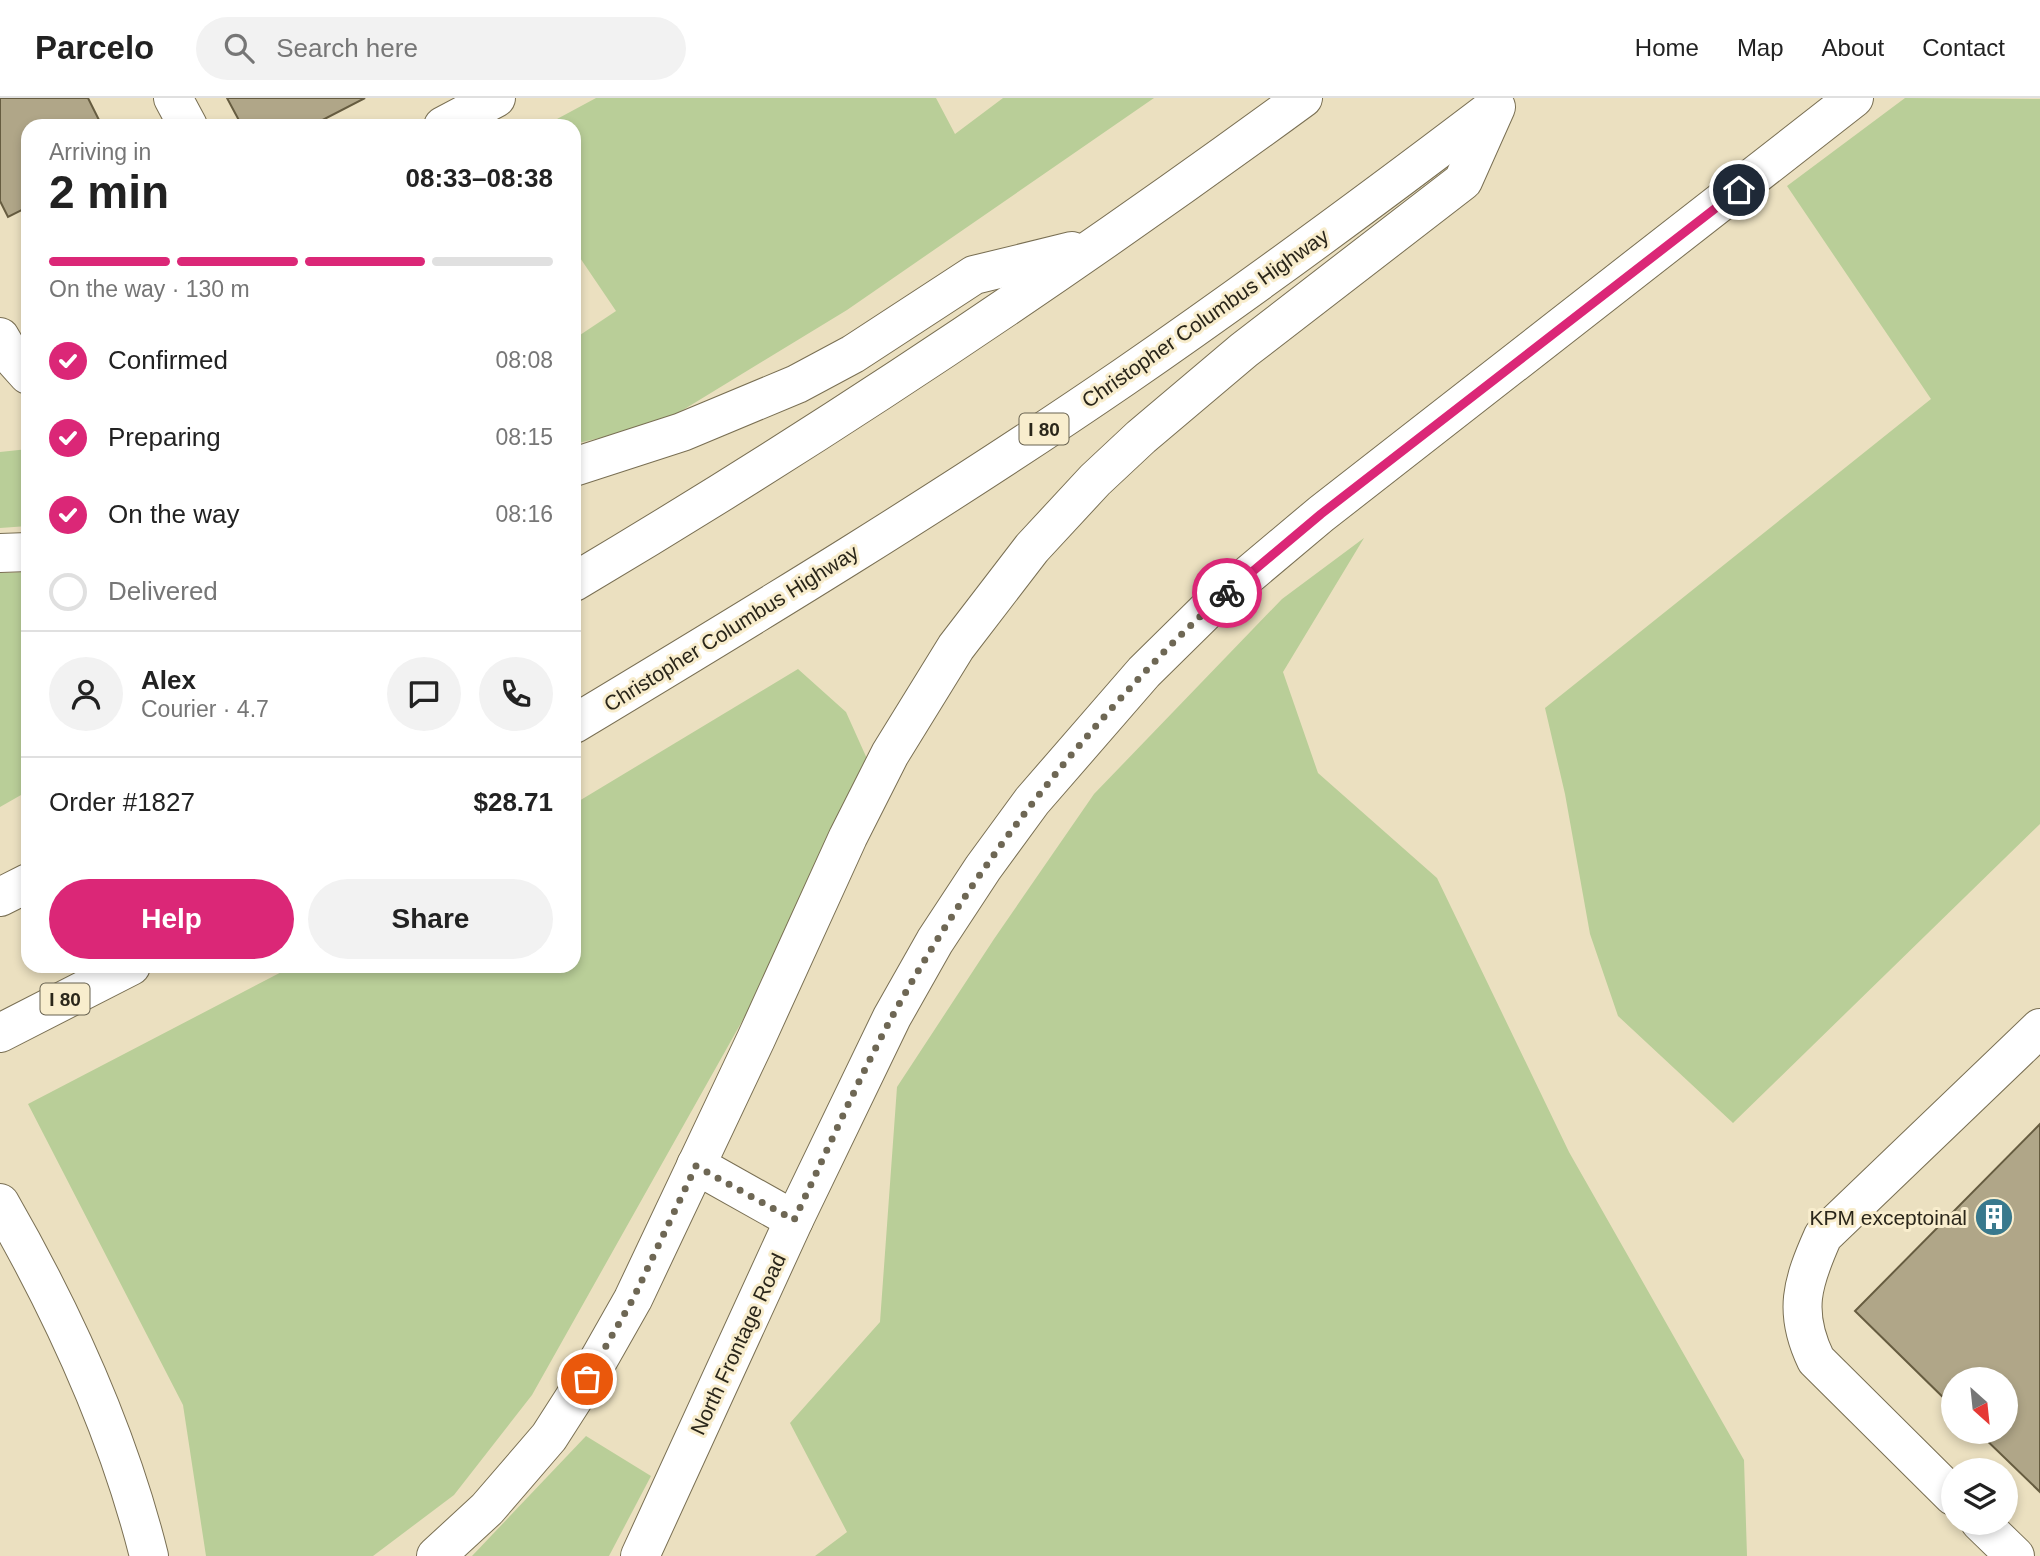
<!DOCTYPE html>
<meta charset="utf-8">
<style>
body{margin:0;font-family:Helvetica,sans-serif;background:#f2f2f2;color:#222;height:100vh;display:flex;flex-direction:column;font-size:26px;white-space:nowrap}
*{box-sizing:border-box;margin:0}
p{font-size:23px;color:#767676}
.icon{flex:none;width:38px;height:38px;fill:none;stroke:currentColor;stroke-width:2;stroke-linecap:round;stroke-linejoin:round}
.map{position:relative;flex:1;overflow:hidden}
.details{position:absolute;left:21px;top:21px;width:560px;height:854px;display:flex;flex-direction:column;background:#fff;border-radius:21px;box-shadow:0 4px 10px #0003}
.details>*{flex:none}
.needle{width:46px;rotate:153deg}
.controls{position:absolute;left:1941px;top:1269px;display:grid;gap:14px}
.controls a{display:grid;place-items:center;width:77px;height:77px;border-radius:50%;background:#fff;box-shadow:0 4px 10px #0003;font-size:35px}
.pin{position:absolute;display:grid;place-items:center;width:60px;height:60px;color:#fff;margin:-30px;border:4px solid #fff;border-radius:50%;box-shadow:0 2px 7px #0007}
.courier{position:absolute;display:grid;place-items:center;width:70px;height:70px;margin:-35px;border:5px solid #db2777;border-radius:50%;background:#fff;color:#222;box-shadow:0 2px 9px #0007}
.overview em{font-style:normal;font-weight:700}
.overview div{display:flex;flex-direction:column-reverse}
.overview{display:flex;align-items:center;justify-content:space-between;height:119px;padding:0 28px}
h1{font-size:46px;font-weight:700;line-height:52px}
.bar{display:grid;grid-template-columns:repeat(4,1fr);gap:10px 7px;align-content:center;height:84px;padding:0 28px}
.bar i{height:9px;border-radius:5px;background:#e0e0e0}
.bar .selected{background:#db2777}
.bar p{grid-column:span 4}
.line{display:flex;align-items:center;gap:18px;padding:0 28px;border-top:2px solid #e0e0e0}
.line div{flex:1}
.round{display:grid;place-items:center;flex:none;width:74px;height:74px;border-radius:37px;background:#f2f2f2}
ol{padding:0 28px;list-style:none}
li{display:flex;align-items:center;gap:21px;height:77px}
li p{margin-inline-start:auto}
li .icon{padding:7px;border-radius:50%;background:#db2777;color:#fff;stroke-width:4}
li:last-child{color:#767676}
li i{width:38px;height:38px;border:4px solid #e0e0e0;border-radius:50%}
.action{display:flex;gap:14px;margin-top:auto;padding:14px 28px}
.action a{flex:1;height:80px;border-radius:42px;background:#db2777;color:#fff;font-size:28px;font-weight:700;line-height:80px;text-align:center}
.action a+a{background:#f2f2f2;color:#222}
header{display:flex;align-items:center;gap:42px;box-sizing:border-box;height:98px;padding:0 35px;background:#fff;border-bottom:2px solid #e0e0e0}
header strong{font-size:33px}
nav{display:flex;gap:38px;margin-inline-start:auto;font-size:24px}
.search{width:490px;height:63px;background:#f2f2f2;display:flex;align-items:center;gap:18px;box-sizing:border-box;padding:0 24px;border-radius:38px;color:#767676;font-size:26px}
.map>svg:first-child{display:block}
</style>
<header>
<strong>Parcelo</strong>
<div class="search"><svg class="icon" aria-label="search" viewBox="0 0 24 24"><circle cx="10" cy="10" r="6"/><path d="M15 15l6 6"/></svg>Search here</div>
<nav><a>Home</a><a>Map</a><a>About</a><a>Contact</a></nav>
</header>
<div class="map">
<svg width="2040" height="1458" viewBox="0 0 2040 1458">
<rect width="100%" height="100%" fill="#ebe0c0"/>
<g fill="#b9ce98">
<polygon points="596,0 936,0 955,36 1003,0 1154,0 847,212 660,326 574,346 574,241 616,213 574,151 574,28 544,28"/>
<polygon points="1905,0 2040,1 2040,726 1733,1025 1618,918 1590,836 1565,696 1545,610 1931,301 1787,88"/>
<polygon points="28,351 28,428 0,430 0,354"/>
<polygon points="1364,440 1283,574 1318,675 1437,780 1569,1054 1744,1362 1747,1458 815,1458 847,1434 790,1325 880,1224 897,989 994,841 1094,696 1282,501"/>
<polygon points="28,474 28,693 0,709 0,475"/>
<polygon points="798,571 846,614 877,683 532,1297 454,1397 373,1458 206,1458 183,1307 28,1006 293,868 574,868 574,706"/>
<polygon points="586,1338 651,1378 609,1458 472,1458"/>
</g>
<g fill="#b0a688" stroke="#665c40" stroke-width="2">
<polygon points="0,0 88,0 102,28 28,28 28,109 8,119 0,103"/>
<polygon points="227,0 365,0 311,28 242,28"/>
<polygon points="2040,1026 2040,1394 1978,1334 2006,1334 2006,1281 1953,1281 1953,1309 1855,1213"/>
</g>
<g fill="none" stroke-linecap="round" stroke-linejoin="round">
<g stroke="#796f53" stroke-width="40">
<g id="minor">
<polyline points="173,0 188,28"/>
<polyline points="443,28 496,0"/>
<polyline points="0,239 11,258 28,277"/>
<polyline points="696,1067 794,1122"/>
<path d="M1953,1398L1816,1262C1793,1214 1802,1185 1823,1138L2040,930"/>
<polyline points="1980,1424 2015,1458"/>
</g>
</g>
<g stroke="#796f53" stroke-width="40">
<g id="major">
<path d="M0,1105C64,1216 118,1334 149,1458"/>
<polyline points="640,1458 794,1122 892,919 935,843 983,770 1032,703 1144,574 1209,510 1321,416 1854,0"/>
</g>
</g>
<g stroke="#796f53" stroke-width="40">
<g id="highway">
<polyline points="574,369 682,334 797,286 853,256 974,177 1072,153"/>
<polyline points="0,455 28,454"/>
<path d="M574,484C825,335 1068,172 1303,0"/>
<path d="M574,626C760,514 946,401 1124,279C1250,192 1372,102 1493,10"/>
<polyline points="0,799 28,785"/>
<polyline points="0,935 131,868"/>
<polyline points="436,1458 487,1411 549,1339 599,1261 633,1201 756,941 848,739 890,656 956,549 1032,450 1095,382 1141,339 1244,252 1463,83 1496,9"/>
</g>
</g>
<use href="#minor" stroke="#fff" stroke-width="38"/>
<use href="#major" stroke="#fff" stroke-width="38"/>
<use href="#highway" stroke="#fff" stroke-width="38"/>
</g>
<g fill="none" stroke-linecap="round" stroke-linejoin="round">
<path stroke="#6e6754" stroke-width="7" stroke-dasharray="0 12.6" d="M587,1281L633,1201L696,1068L794,1122C827,1054 857,983 893,917C954,806 1027,705 1111,611C1148,570 1185,530 1227,495"/>
<polyline stroke="#db2777" stroke-width="9" points="1227,495 1321,416 1739,92"/>
</g>
<defs>
<g id="building-disc" transform="scale(2.0125)"><circle r="9.5" fill="#39798d" stroke="#f8edcd"/><path d="M-4-6H4V6H1V3H-1V6H-4ZM-2.5-4.3h1.7v1.8h-1.7ZM.8-4.3h1.7v1.8H.8ZM-2.5-1h1.7V.8h-1.7ZM.8-1h1.7V.8H.8Z" fill="#fff"/></g>
</defs>
<g fill-rule="evenodd">
<use href="#building-disc" x="1994" y="1119"/>
</g>
<g text-anchor="middle" dominant-baseline="central" stroke-width="6" stroke-linejoin="round" paint-order="stroke">
<g fill="#f8edcd" stroke="#686250" stroke-width="2">
<rect x="1019.5" y="315.5" width="49" height="31" rx="5"/>
<rect x="40.5" y="885.5" width="49" height="31" rx="5"/>
</g>
<g font-size="19" font-weight="bold" fill="#2a261a">
<text x="1044" y="331">I 80</text>
<text x="65" y="901">I 80</text>
</g>
<g font-size="21" fill="#2a261a" stroke="#f8edcd">
<text transform="translate(1205 220) rotate(-35)">Christopher Columbus Highway</text>
<text transform="translate(731 530) rotate(-32)">Christopher Columbus Highway</text>
<text transform="translate(738 1246) rotate(-65)">North Frontage Road</text>
</g>
<g font-size="21" fill="#2a261a" stroke="#f8edcd" text-anchor="end">
<text x="1967" y="1119">KPM exceptoinal</text>
</g>
</g>
</svg>
<div class="controls">
<a><svg class="needle" viewBox="-14 -14 28 28"><path d="M0-13l5 13h-10z" fill="#e53935"/><path d="M0 13l5-13h-10z" fill="#767676"/></svg></a>
<a><svg class="icon" aria-label="layers" viewBox="0 0 24 24"><path d="M12 4l9 5-9 5-9-5zM3 14l9 5 9-5"/></svg></a>
</div>
<div class="pin" style="left:587px;top:1281px;background:#ea580c"><svg class="icon" aria-label="bag" viewBox="0 0 24 24"><path d="M5 8h14l-1 12H6zM9 8a3 3 0 0 1 6 0"/></svg></div>
<div class="pin" style="left:1739px;top:92px;background:#1f2937"><svg class="icon" aria-label="home" viewBox="0 0 24 24"><path d="M3 11l9-7 9 7M6 9v11h12V9"/></svg></div>
<div class="courier" style="left:1227px;top:495px"><svg class="icon" aria-label="bike" viewBox="0 0 24 24"><circle cx="6" cy="16" r="4"/><circle cx="18" cy="16" r="4"/><path d="M6 16l4-8h5l3 8M10 8l3 8H6M13 5h3"/></svg></div>
<section class="details">
<div class="overview"><div><h1>2 min</h1><p>Arriving in</p></div><em>08:33–08:38</em></div>
<div class="bar"><i class="selected"></i><i class="selected"></i><i class="selected"></i><i></i><p>On the way · 130 m</p></div>
<ol>
<li><svg class="icon" aria-label="check" viewBox="0 0 24 24"><path d="M5 12l5 5 9-10"/></svg>Confirmed<p>08:08</p></li>
<li><svg class="icon" aria-label="check" viewBox="0 0 24 24"><path d="M5 12l5 5 9-10"/></svg>Preparing<p>08:15</p></li>
<li><svg class="icon" aria-label="check" viewBox="0 0 24 24"><path d="M5 12l5 5 9-10"/></svg>On the way<p>08:16</p></li>
<li><i></i>Delivered</li>
</ol>
<div class="line" style="height:126px"><a class="round"><svg class="icon" aria-label="person" viewBox="0 0 24 24"><circle cx="12" cy="8" r="4"/><path d="M4 21q1-7 8-7t8 7"/></svg></a><div><b>Alex</b><p>Courier · 4.7</p></div><a class="round"><svg class="icon" aria-label="chat" viewBox="0 0 24 24"><path d="M4 5h16v11H9l-5 4z"/></svg></a><a class="round"><svg class="icon" aria-label="phone" viewBox="0 0 24 24"><path d="M5 4h4l2 5-3 2q2 4 5 5l2-3 5 2v4C11 20 4 13 5 4z"/></svg></a></div>
<div class="line" style="height:91px"><div>Order #1827</div><b>$28.71</b></div>
<div class="action"><a>Help</a><a>Share</a></div>
</section>
</div>
